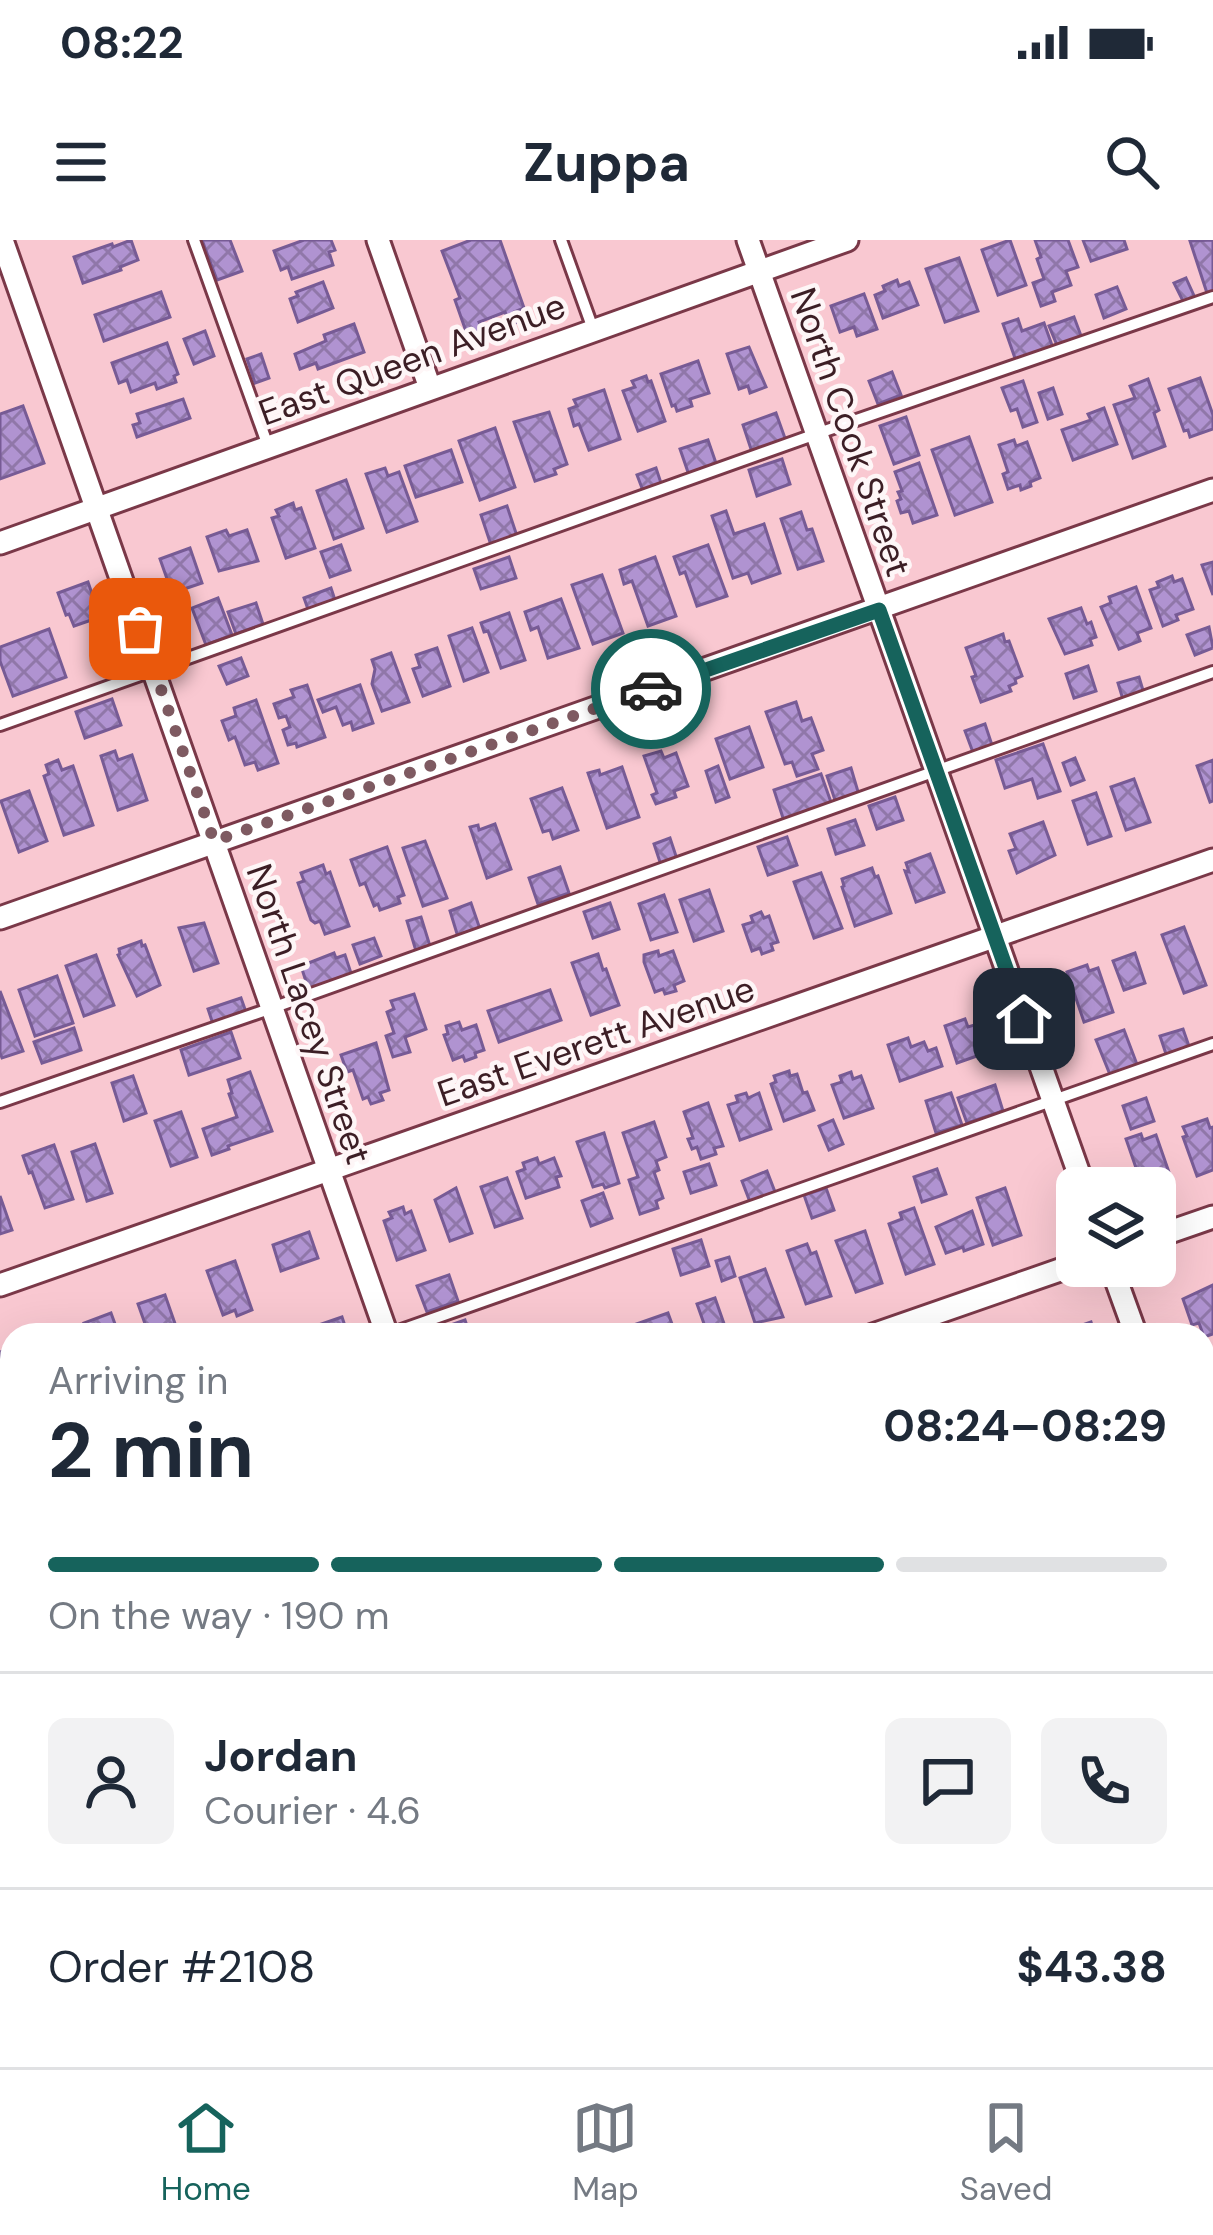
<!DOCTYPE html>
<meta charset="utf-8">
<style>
body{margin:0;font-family:"DM Sans",sans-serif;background:#f2f2f3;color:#1f2937;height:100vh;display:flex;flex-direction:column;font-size:45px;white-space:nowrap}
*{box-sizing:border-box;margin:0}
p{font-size:39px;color:#747a83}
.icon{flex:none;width:66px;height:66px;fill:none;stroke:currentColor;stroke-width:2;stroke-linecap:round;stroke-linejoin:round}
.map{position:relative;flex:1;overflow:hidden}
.side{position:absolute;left:0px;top:1083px;width:1215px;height:744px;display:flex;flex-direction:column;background:#fff;border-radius:36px 36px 0 0;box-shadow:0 12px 48px #0002}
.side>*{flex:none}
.fabs{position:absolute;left:1056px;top:927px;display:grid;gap:24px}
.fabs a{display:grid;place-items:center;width:120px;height:120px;border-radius:18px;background:#fff;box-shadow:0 12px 48px #0002;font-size:60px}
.pin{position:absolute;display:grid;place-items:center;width:102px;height:102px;color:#fff;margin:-51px;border-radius:24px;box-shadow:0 6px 18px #0006}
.courier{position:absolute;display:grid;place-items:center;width:120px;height:120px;margin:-60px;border:9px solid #16635c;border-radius:50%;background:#fff;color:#222;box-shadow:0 3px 15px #0007}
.headline em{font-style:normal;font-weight:700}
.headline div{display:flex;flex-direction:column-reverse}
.headline{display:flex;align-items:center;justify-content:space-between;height:204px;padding:0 48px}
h1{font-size:78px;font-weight:700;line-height:90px}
.bar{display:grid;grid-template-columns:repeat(4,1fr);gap:18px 12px;align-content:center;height:144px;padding:0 48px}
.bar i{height:15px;border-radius:9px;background:#e0e1e3}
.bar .on{background:#16635c}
.bar p{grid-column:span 4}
.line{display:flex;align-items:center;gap:30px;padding:0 48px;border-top:3px solid #e0e1e3}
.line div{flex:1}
.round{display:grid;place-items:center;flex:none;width:126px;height:126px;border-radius:18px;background:#f2f2f3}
.status{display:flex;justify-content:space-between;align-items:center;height:84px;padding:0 60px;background:#fff;direction:ltr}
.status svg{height:33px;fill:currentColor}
header{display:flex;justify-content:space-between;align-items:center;height:156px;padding:0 48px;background:#fff;font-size:54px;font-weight:700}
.tab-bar{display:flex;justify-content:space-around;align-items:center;height:168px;border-top:3px solid #e0e1e3;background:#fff;font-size:33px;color:#747a83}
.tab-bar a{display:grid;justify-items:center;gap:6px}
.tab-bar .on{color:#16635c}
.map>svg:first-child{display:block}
</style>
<div class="status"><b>08:22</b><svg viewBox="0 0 49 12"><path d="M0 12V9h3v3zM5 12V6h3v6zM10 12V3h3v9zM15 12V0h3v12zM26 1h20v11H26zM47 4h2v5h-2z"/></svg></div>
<header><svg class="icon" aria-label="menu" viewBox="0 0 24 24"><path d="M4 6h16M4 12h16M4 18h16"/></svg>Zuppa<svg class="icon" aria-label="search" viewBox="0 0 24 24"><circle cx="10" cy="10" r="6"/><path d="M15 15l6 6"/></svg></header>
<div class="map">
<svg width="1213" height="1827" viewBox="0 0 1213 1827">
<defs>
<pattern id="building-cross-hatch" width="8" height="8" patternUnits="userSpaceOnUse" patternTransform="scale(3)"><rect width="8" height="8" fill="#b093d1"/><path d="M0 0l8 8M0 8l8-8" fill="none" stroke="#9077a9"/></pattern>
</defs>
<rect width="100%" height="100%" fill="#f9c8d1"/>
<polygon fill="#a6bb86" points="1213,1743 1213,1827 1024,1827 1020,1815 1203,1815 1203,1746"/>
<g fill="url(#building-cross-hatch)" stroke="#775b95" stroke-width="3">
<polygon points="131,0 138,20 120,27 121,30 83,43 74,17 112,4 113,7"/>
<polygon points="202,0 230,0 242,31 217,40"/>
<polygon points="304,0 331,0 335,10 329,12 333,25 292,39 288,27 281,30 274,11"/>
<polygon points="471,0 500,0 524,68 514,72 518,82 510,85 505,72 479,82 483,92 468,97 455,60 460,58 442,11"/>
<polygon points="1010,0 1026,45 998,55 982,10"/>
<polygon points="1035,0 1068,0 1078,27 1066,31 1071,45 1052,52 1055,61 1041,66 1033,43 1044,39 1037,19 1041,17"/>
<polygon points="1083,0 1124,0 1127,9 1091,21"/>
<polygon points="1213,0 1213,51 1207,53 1190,1"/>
<polygon points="959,18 978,71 945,82 926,29"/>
<polygon points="1186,38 1196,60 1185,65 1174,43"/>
<polygon points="897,40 899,46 909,42 918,65 883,78 875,55 885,51 883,46"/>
<polygon points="323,42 333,68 298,82 290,59 298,56 296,52"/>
<polygon points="1117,47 1126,69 1104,78 1096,55"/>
<polygon points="161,52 170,77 104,101 95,75"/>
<polygon points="864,54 877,89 857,96 854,87 840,92 831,66"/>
<polygon points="1074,77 1083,101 1059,110 1049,86"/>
<polygon points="1018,79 1022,91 1044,83 1053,108 1016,121 1003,84"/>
<polygon points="354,84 364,112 318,129 316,123 300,129 295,114 326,101 324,95"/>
<polygon points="205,91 214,116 194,124 184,99"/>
<polygon points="167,103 178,134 174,136 176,142 157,149 155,143 131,152 127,140 119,143 112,123"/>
<polygon points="749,107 766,147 750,153 748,146 739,149 727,114"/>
<polygon points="261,114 269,138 255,143 247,119"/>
<polygon points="698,121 709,153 690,159 692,166 677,171 675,165 672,166 661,134"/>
<polygon points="892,132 901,155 878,164 869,141"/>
<polygon points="646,136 648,142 651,141 665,181 638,191 623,151 635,147 632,141"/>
<polygon points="1200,138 1213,175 1213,189 1190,197 1188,190 1184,191 1169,149"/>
<polygon points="1148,139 1159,170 1154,173 1165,206 1133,218 1114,165 1135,158 1130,146"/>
<polygon points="1023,141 1037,182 1023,187 1017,169 1011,171 1002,148"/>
<polygon points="1053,148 1062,174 1048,179 1039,153"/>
<polygon points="604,150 620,199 589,210 579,184 574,186 569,169 577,166 574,160"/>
<polygon points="183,159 190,178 137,197 133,185 140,183 137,174"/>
<polygon points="23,166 44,223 0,239 0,174"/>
<polygon points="1104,168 1117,204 1073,220 1062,190 1091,180 1088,174"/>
<polygon points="549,172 567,224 554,229 556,234 535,241 514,182"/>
<polygon points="776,173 786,201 752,212 743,185"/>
<polygon points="906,177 919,215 894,224 880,186"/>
<polygon points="495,188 515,247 480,260 459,201"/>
<polygon points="969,197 992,262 955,275 932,210"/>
<polygon points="708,200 717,226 689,235 680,209"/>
<polygon points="1014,200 1016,206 1027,202 1040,238 1030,242 1031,246 1021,250 1020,245 1008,249 1003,234 1008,232 999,205"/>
<polygon points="451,210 462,242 416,257 405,226"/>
<polygon points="782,219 790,244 757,256 749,230"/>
<polygon points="919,223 937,275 913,283 909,271 901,273 897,261 901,259 898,252 902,251 895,232"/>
<polygon points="385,228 388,236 399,232 417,281 387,292 366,234"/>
<polygon points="656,228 663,249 645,256 637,235"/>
<polygon points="346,240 363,288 334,299 317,251"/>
<polygon points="293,263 295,270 301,268 315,308 286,318 272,278 279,276 276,270"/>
<polygon points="507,266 518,299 492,308 481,275"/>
<polygon points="726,271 734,294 764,284 780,333 752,343 748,333 733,338 712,276"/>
<polygon points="801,272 807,290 812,289 823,321 798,329 781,279"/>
<polygon points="226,290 229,296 247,290 258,321 219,331 207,297"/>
<polygon points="341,305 350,330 330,337 321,312"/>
<polygon points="708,305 727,356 697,366 685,332 680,334 674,317"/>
<polygon points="190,308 202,343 172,353 160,319"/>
<polygon points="509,317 516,338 481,349 474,329"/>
<polygon points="655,317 676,376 648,386 632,341 624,344 620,330"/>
<polygon points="1213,322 1213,355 1202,325"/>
<polygon points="602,335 623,393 593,404 572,345"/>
<polygon points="1172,336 1174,342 1182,339 1193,369 1176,375 1178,380 1163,386 1150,350 1159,347 1157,342"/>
<polygon points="88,342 100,377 74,386 69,374 66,375 58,353"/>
<polygon points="1136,347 1151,388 1137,393 1140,401 1119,409 1101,367 1111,363 1109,357"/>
<polygon points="331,348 336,363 309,372 304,358"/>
<polygon points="218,358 232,395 206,405 192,368"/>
<polygon points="561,359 579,408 548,418 538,387 531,390 525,372"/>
<polygon points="256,363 263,384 236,394 228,372"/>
<polygon points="1081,368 1087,384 1091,382 1096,397 1090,399 1092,405 1065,414 1049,379"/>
<polygon points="509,373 525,420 501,428 488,391 484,392 481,383"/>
<polygon points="1209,387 1213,408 1195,415 1187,395"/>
<polygon points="472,388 488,432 464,441 449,396"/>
<polygon points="49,389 66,437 13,456 0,421 0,407"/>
<polygon points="1003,394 1005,402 1009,401 1022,436 1015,439 1016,443 1009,446 1011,451 981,462 972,437 976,436 966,408"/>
<polygon points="437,408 450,446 423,456 413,429 420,427 416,415"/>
<polygon points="391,413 409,462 382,471 372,444 375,429 372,420"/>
<polygon points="241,418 248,436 227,444 219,426"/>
<polygon points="1088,426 1096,451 1074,458 1066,434"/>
<polygon points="1139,437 1145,457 1124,463 1118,443"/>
<polygon points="307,445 325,497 297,507 296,503 288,505 283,490 290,487 286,476 279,478 274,464 294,457 291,450"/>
<polygon points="360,445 373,483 353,490 351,482 343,485 336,467 323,472 318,460"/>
<polygon points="112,459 121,485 85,498 76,472"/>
<polygon points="256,460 278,523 258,530 255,522 245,525 235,497 229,500 222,481 236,476 234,468"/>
<polygon points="796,462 802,481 811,478 823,510 812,514 818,529 797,536 792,522 785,524 766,472"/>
<polygon points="985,484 993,508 974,515 965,491"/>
<polygon points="749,487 763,527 730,539 716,499"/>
<polygon points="1043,504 1060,551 1038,558 1032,539 1005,548 996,520"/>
<polygon points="115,511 118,520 132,515 147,560 118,570 101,516"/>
<polygon points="661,511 664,518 676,513 688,546 674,551 676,557 656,564 652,555 657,553 644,516"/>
<polygon points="1075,518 1084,540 1071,545 1063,523"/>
<polygon points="58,520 62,530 73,526 93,585 64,595 44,536 49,534 46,525"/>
<polygon points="1213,520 1213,561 1210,562 1197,526"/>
<polygon points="718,526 729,557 716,562 706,531"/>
<polygon points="622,527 639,577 607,588 588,533 599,530 600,535"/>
<polygon points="851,528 859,555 836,563 827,536"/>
<polygon points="821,534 832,565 784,581 774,550"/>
<polygon points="1134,539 1150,582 1126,590 1111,547"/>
<polygon points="562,548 578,590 553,599 550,590 543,592 531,559"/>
<polygon points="29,551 47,601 19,612 1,561"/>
<polygon points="1096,553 1111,596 1088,604 1073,561"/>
<polygon points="895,557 903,580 877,589 869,566"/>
<polygon points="855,580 864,605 836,614 828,589"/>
<polygon points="1043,582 1055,615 1017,633 1009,611 1016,609 1010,594"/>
<polygon points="495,584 511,629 487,638 470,587 478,585 479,590"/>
<polygon points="787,597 797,625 768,635 758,607"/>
<polygon points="670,598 677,619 661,625 654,604"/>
<polygon points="425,601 447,658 423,666 403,608"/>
<polygon points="387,607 404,655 398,657 400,663 380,670 378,664 374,666 365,643 360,645 351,620"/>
<polygon points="930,614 944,652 916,662 905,631 909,632 906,623"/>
<polygon points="323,625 326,634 330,632 349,686 325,694 320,681 315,683 311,680 298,643 304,641 301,633"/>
<polygon points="560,627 569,653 538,664 529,638"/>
<polygon points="872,628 875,637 878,636 891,673 855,686 842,647 844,646 842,639"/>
<polygon points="821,633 842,688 814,698 794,642"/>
<polygon points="709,650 723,691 694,701 680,660"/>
<polygon points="664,655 677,692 651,700 639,664"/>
<polygon points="471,663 480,689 458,697 450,671"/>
<polygon points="610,663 619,689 593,698 584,672"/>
<polygon points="761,672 764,678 769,676 778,702 771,704 773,710 762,714 760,708 752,711 743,685 753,682 751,676"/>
<polygon points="421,677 430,706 416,711 407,681"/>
<polygon points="204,683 218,723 194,731 179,688"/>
<polygon points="1184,687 1206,745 1184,753 1162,695"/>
<polygon points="374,698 381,716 360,724 353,705"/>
<polygon points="141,701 142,706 145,705 160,745 137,756 118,715 120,714 119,709"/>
<polygon points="658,711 659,716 673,711 684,741 674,745 676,751 665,754 663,749 655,752 644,722 644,715"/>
<polygon points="334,713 336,718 345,715 352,736 309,751 301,726"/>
<polygon points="1135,713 1145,743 1124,750 1113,721"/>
<polygon points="598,714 603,730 606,729 619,765 591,775 572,723"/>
<polygon points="96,715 114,765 84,776 66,726"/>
<polygon points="1087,725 1089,731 1098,728 1113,772 1084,782 1067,732"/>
<polygon points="57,736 73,783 35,796 19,750"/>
<polygon points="550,750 561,780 499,802 488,771"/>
<polygon points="0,751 23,811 2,818 0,813"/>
<polygon points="414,754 426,789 405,797 410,812 393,817 386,796 394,793 387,772 394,769 391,761"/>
<polygon points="241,758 246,772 213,784 208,769"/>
<polygon points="965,779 968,787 981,783 991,811 957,823 945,786"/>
<polygon points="459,782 462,790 476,785 484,810 475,813 476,817 465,821 463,816 453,820 444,795 448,794 446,786"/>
<polygon points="74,788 81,810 42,823 34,802"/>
<polygon points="1183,789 1190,809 1167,817 1160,796"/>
<polygon points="1124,790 1138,827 1111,837 1096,800"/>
<polygon points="231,792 240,818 189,835 181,810"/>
<polygon points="908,798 911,807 924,802 928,811 936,808 942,826 900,841 888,805"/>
<polygon points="376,803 389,850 380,853 383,860 371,864 368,857 363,859 353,830 347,832 341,815"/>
<polygon points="789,831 790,836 797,834 803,853 807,852 814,870 784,881 771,844 776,842 774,836"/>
<polygon points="250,832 272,891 228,906 229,909 212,915 203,889 237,877 229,854 232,853 228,840"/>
<polygon points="851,832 853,839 861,836 873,868 844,878 832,845 842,842 840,836"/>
<polygon points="133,836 146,873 124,881 112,843"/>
<polygon points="995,845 1003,871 967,883 958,858"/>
<polygon points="746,853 748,858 759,853 771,889 740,900 728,865 738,862 736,856"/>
<polygon points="951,853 962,885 936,893 926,861"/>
<polygon points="1146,858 1154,881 1131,889 1123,866"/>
<polygon points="708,863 723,906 714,908 716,914 701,919 697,907 692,909 688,899 693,898 684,872"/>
<polygon points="181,872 197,917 171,926 155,881"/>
<polygon points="1207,879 1210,888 1213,887 1213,930 1197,936 1183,897 1187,896 1183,887"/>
<polygon points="833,880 843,904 829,910 819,886"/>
<polygon points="654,882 666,917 656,921 659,930 654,932 663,958 656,961 658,968 640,974 629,940 638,937 623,893"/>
<polygon points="604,893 619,943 605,948 603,944 593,947 577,902"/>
<polygon points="1141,894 1143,900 1156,895 1171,938 1143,948 1126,899"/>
<polygon points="95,904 112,953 87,961 72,912"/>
<polygon points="54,905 73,959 45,968 32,932 29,933 23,916"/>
<polygon points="537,918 539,924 554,918 561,936 556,937 559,947 526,958 517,932 525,929 523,923"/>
<polygon points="709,924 716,945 691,953 684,932"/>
<polygon points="937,929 946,954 922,962 914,937"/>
<polygon points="767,931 775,952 750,962 742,941"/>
<polygon points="507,938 522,978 495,987 481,947"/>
<polygon points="456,948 472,993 450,1001 435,960"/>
<polygon points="826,948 834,970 812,978 804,955"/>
<polygon points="1005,948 1021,995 993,1005 977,958"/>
<polygon points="603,953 612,978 591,986 582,961"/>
<polygon points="0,956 12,990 0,994"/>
<polygon points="403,967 405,974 411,971 425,1010 397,1020 384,981 392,978 389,972"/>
<polygon points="914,968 934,1024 906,1034 889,984 902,979 900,973"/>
<polygon points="972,971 983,1004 964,1011 963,1007 946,1013 936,987"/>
<polygon points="865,991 882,1043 856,1052 836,1001"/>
<polygon points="309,992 318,1018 281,1031 273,1005"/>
<polygon points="701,1000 709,1026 681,1035 673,1009"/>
<polygon points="807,1004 811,1014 816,1012 831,1056 806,1064 787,1011"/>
<polygon points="729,1017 735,1036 722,1041 716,1021"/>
<polygon points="235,1021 252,1070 237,1076 235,1070 223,1075 207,1031"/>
<polygon points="765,1029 783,1077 755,1083 740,1038"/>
<polygon points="449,1035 458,1061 427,1072 417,1046"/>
<polygon points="1213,1045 1213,1094 1204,1097 1199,1083 1192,1085 1183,1059"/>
<polygon points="165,1055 179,1095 149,1095 138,1064"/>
<polygon points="715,1058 728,1095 708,1095 697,1064"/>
<polygon points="111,1073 119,1095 89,1095 84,1083"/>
<polygon points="668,1073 676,1095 631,1095 628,1087"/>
<polygon points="342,1077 348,1095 305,1095 304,1090"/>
<polygon points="465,1080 470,1095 447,1095 445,1087"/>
<polygon points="1091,1082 1095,1095 1066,1095 1065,1091"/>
<polygon points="12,1108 12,1208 0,1174 0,1112"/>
<polygon points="12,1246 12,1309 0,1313 0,1250"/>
<polygon points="1209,1423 1213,1434 1213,1452 1203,1456 1203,1425"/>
<polygon points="1213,1502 1213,1527 1207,1529 1203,1505"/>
<polygon points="1213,1623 1213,1654 1207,1657 1203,1645 1203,1627"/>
<polygon points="142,1815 178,1815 181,1822 167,1827 147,1827"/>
<polygon points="204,1815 234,1815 237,1824 227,1827 209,1827"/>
<polygon points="294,1815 300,1815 304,1827 278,1827 276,1821"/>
<polygon points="332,1815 357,1815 362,1827 337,1827"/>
<polygon points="506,1815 513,1815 517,1827 490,1827 488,1822"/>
<polygon points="570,1815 591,1815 595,1827 563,1827 562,1824 572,1820"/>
<polygon points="694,1815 727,1815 731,1827 698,1827"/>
<polygon points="741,1815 771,1815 745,1825"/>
</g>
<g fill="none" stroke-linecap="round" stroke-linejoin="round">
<g stroke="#7a3848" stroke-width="16">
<g id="lane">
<polyline points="194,0 268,206"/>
<polyline points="561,0 593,89"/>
<polyline points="0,485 816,194 1213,57"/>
<polyline points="0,862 272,768 1213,432"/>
<polyline points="387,1095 1213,804"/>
<polyline points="1203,1166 1213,1163"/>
<polyline points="1203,1536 1213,1533"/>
<polyline points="0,1590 12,1586"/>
<polyline points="0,1630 12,1665"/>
<polyline points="63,1815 68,1827"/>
<polyline points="382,1827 416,1815"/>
</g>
</g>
<g stroke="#7a3848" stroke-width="27">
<g id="street">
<polyline points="2,0 387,1095"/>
<polyline points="378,0 430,148"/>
<polyline points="748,0 1084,948"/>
<polyline points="0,303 847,0"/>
<polyline points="0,678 1213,250"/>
<polyline points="1155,997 1213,977"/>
<polyline points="1111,1026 1136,1095"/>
<polyline points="0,1045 1213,620"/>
<polyline points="873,1095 1077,1024"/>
<polyline points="1203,1280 1213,1307"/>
<polyline points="1203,1351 1213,1348"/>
<polyline points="0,1405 12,1401"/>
<polyline points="1203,1721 1213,1717"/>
<polyline points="0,1777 12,1773"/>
<polyline points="642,1815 647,1827"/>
<polyline points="906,1827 940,1815"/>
</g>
</g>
<use href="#lane" stroke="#fff" stroke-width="10"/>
<use href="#street" stroke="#fff" stroke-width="21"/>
</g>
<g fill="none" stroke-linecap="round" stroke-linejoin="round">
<polyline stroke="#7e5a61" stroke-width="12" stroke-dasharray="0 21.6" points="140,389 214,601 651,449"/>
<polyline stroke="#16635c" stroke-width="15" points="651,449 879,370 1024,779"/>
</g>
<g text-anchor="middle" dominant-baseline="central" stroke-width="9" stroke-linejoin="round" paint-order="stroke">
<g font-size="36" fill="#3c1e25" stroke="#fef6f7">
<text transform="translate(412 119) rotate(-20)">East Queen Avenue</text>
<text transform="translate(851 192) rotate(71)">North Cook Street</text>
<text transform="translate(309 774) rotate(71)">North Lacey Street</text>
<text transform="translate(596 801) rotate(-19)">East Everett Avenue</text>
</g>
</g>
</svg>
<div class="fabs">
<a><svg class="icon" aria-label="layers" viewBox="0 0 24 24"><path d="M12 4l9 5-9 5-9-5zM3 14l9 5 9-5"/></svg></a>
</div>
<div class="pin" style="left:140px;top:389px;background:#ea580c"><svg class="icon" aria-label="bag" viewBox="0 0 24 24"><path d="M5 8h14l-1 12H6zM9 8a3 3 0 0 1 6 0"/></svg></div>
<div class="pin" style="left:1024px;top:779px;background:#1f2937"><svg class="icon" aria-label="home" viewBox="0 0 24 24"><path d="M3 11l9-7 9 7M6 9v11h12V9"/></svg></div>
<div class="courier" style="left:651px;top:449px"><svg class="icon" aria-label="car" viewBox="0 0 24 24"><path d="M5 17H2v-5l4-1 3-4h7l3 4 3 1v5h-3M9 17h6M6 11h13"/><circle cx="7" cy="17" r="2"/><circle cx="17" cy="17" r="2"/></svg></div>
<section class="side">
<div class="headline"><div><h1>2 min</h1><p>Arriving in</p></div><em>08:24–08:29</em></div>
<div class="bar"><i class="on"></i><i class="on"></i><i class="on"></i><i></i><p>On the way · 190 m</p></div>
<div class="line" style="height:216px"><a class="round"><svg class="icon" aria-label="person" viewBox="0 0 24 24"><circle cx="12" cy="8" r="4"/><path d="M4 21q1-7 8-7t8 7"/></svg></a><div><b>Jordan</b><p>Courier · 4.6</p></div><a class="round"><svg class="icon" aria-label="chat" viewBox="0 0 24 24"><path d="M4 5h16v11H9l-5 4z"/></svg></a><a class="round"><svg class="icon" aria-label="phone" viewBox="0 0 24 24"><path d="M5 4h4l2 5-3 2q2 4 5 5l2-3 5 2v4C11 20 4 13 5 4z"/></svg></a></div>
<div class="line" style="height:156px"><div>Order #2108</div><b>$43.38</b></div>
</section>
</div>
<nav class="tab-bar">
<a class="on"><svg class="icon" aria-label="home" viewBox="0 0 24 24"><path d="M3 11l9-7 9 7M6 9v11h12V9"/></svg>Home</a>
<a><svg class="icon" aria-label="map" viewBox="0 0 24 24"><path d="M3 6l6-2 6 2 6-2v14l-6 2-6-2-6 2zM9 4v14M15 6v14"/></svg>Map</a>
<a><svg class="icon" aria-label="saved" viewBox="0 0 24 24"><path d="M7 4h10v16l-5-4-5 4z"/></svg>Saved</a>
</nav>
